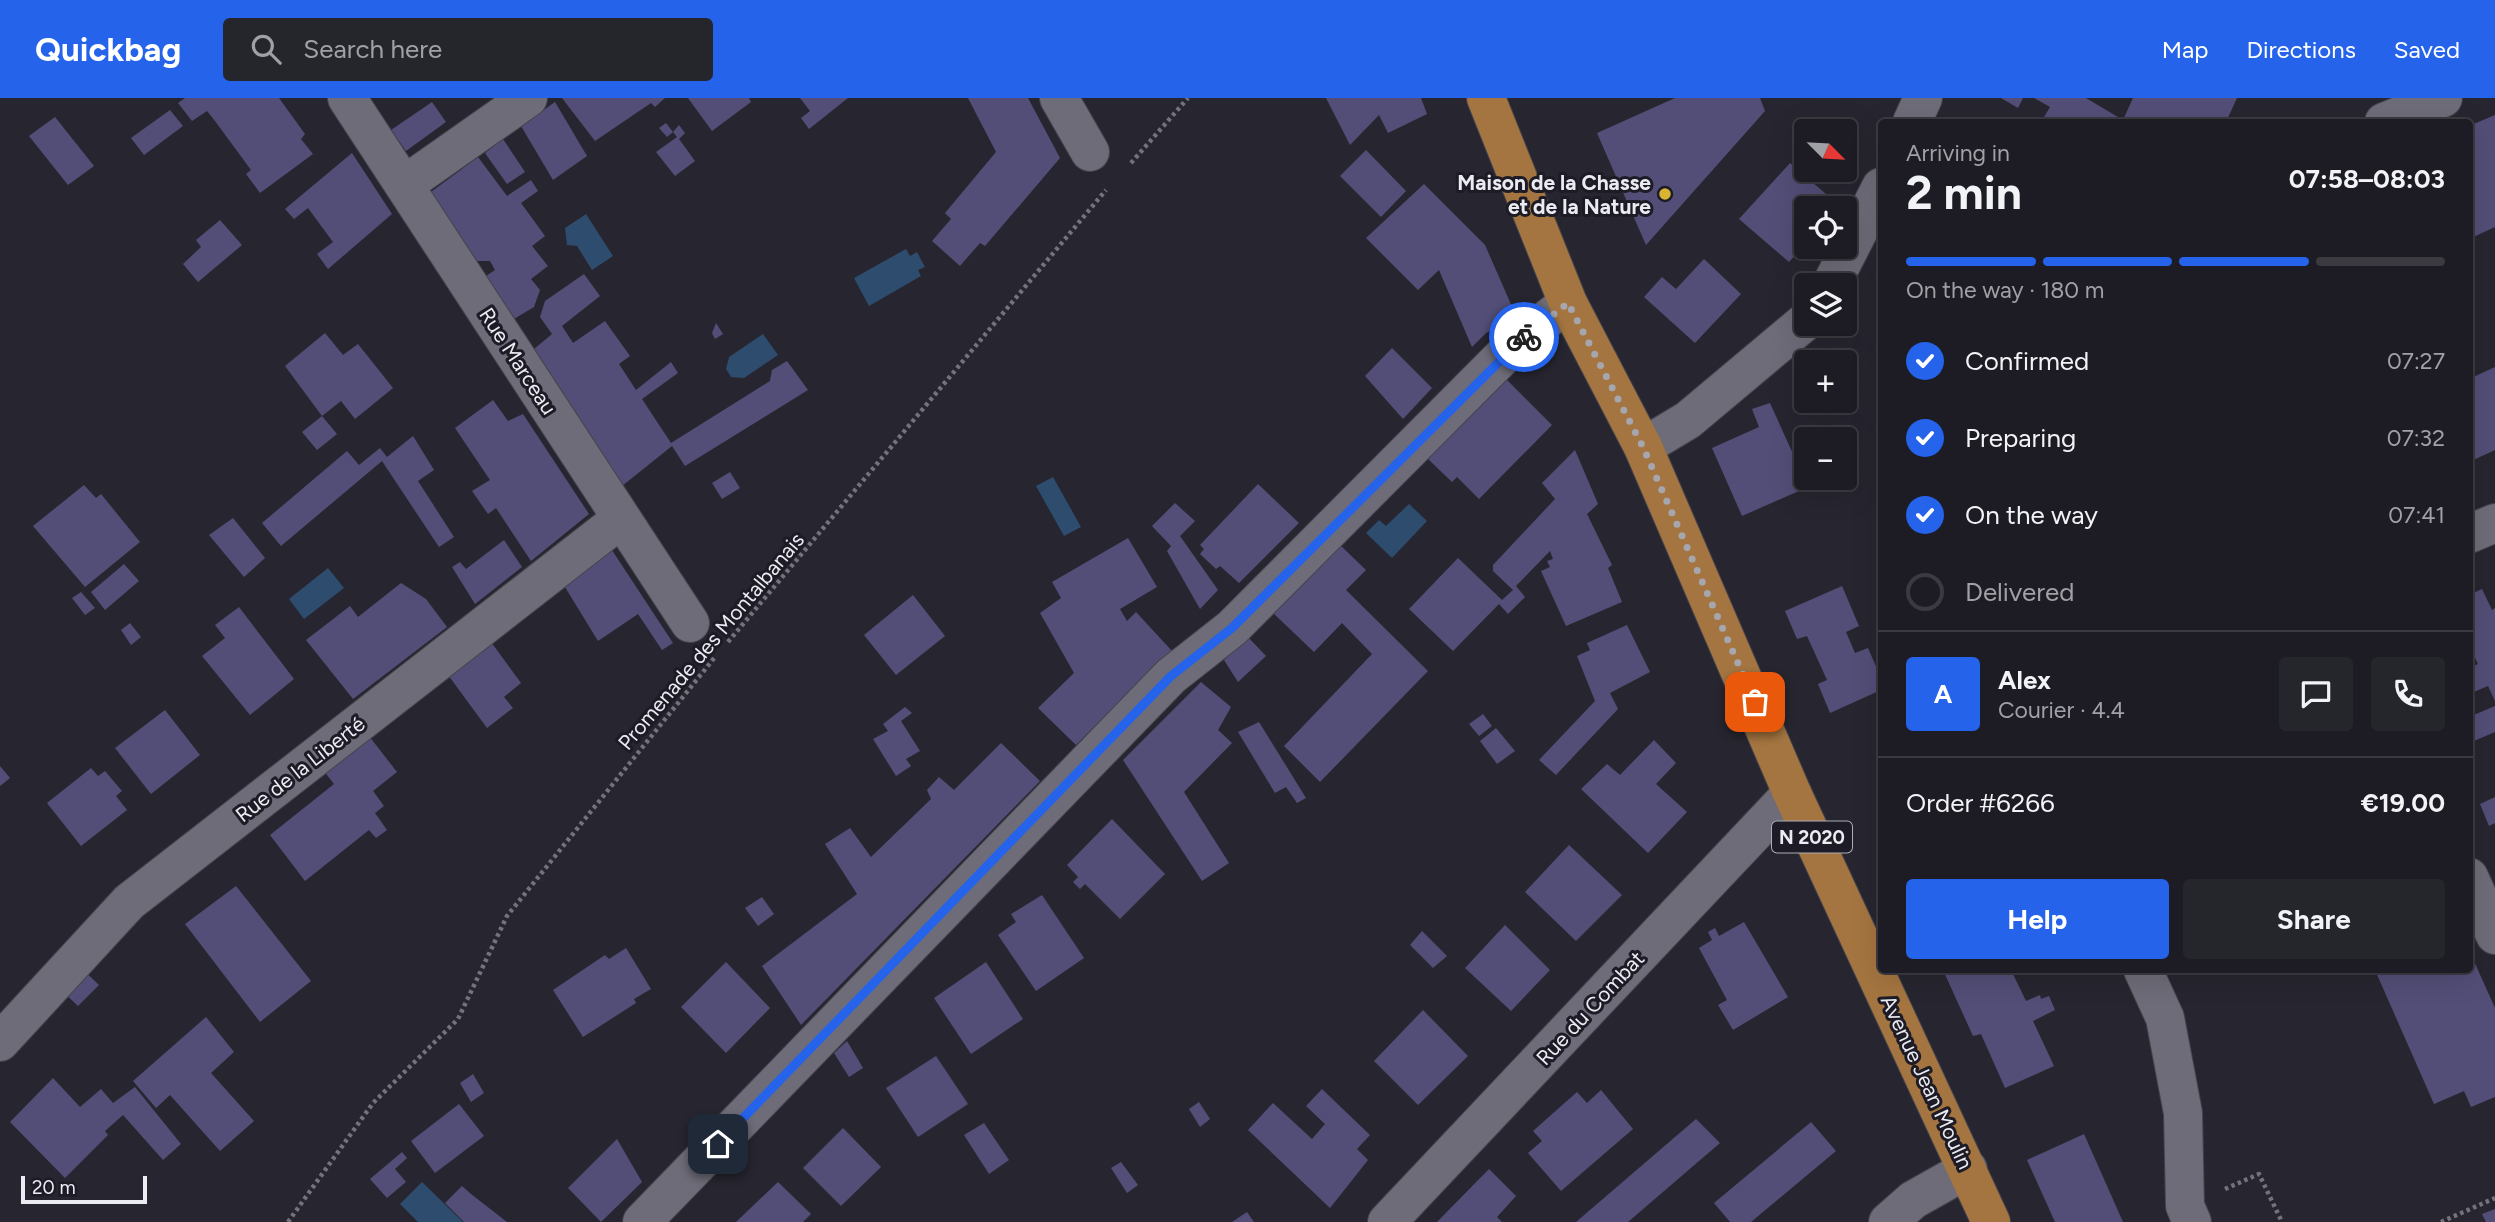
<!DOCTYPE html>
<meta charset="utf-8">
<style>
body{margin:0;font-family:Figtree,sans-serif;background:#25252c;color:#f1f3f6;height:100vh;display:flex;flex-direction:column;font-size:26px;white-space:nowrap}
*{box-sizing:border-box;margin:0}
p{font-size:23px;color:#a0a1a6}
.icon{flex:none;width:38px;height:38px;fill:none;stroke:currentColor;stroke-width:2;stroke-linecap:round;stroke-linejoin:round}
.map{position:relative;flex:1;overflow:hidden}
.panel{position:absolute;left:1878px;top:21px;width:595px;height:854px;display:flex;flex-direction:column;background:#1d1c24;border-radius:7px;box-shadow:0 7px 28px #0002,0 0 0 2px #3b3a41}
.panel>*{flex:none}
.needle{width:46px;rotate:114deg}
.buttons{position:absolute;left:1794px;top:21px;display:grid;gap:14px}
.buttons a{display:grid;place-items:center;width:63px;height:63px;border-radius:7px;background:#1d1c24;box-shadow:0 7px 28px #0002,0 0 0 2px #3b3a41;font-size:35px}
.scale{position:absolute;left:21px;bottom:18px;width:126px;box-sizing:border-box;padding-left:7px;border:4px solid #ebebf2;border-top:0;font-size:19px;line-height:24px;white-space:nowrap;color:#ebebf2;-webkit-text-stroke:5px #1d1c26;paint-order:stroke}
.pin{position:absolute;display:grid;place-items:center;width:60px;height:60px;color:#fff;margin:-30px;border-radius:14px;box-shadow:0 4px 10px #0006}
.courier{position:absolute;display:grid;place-items:center;width:70px;height:70px;margin:-35px;border:5px solid #2563eb;border-radius:50%;background:#fff;color:#222;box-shadow:0 2px 9px #0007}
.head em{font-style:normal;font-weight:700}
.head div{display:flex;flex-direction:column-reverse}
.head{display:flex;align-items:center;justify-content:space-between;height:119px;padding:0 28px}
h1{font-size:46px;font-weight:700;line-height:52px}
.bar{display:grid;grid-template-columns:repeat(4,1fr);gap:10px 7px;align-content:center;height:84px;padding:0 28px}
.bar i{height:9px;border-radius:5px;background:#3b3a41}
.bar .active{background:#2563eb}
.bar p{grid-column:span 4}
.line{display:flex;align-items:center;gap:18px;padding:0 28px;border-top:2px solid #3b3a41}
.line div{flex:1}
.round{display:grid;place-items:center;flex:none;width:74px;height:74px;border-radius:7px;background:#25252c}
ol{padding:0 28px;list-style:none}
li{display:flex;align-items:center;gap:21px;height:77px}
li p{margin-inline-start:auto}
li .icon{padding:7px;border-radius:50%;background:#2563eb;color:#fff;stroke-width:4}
li:last-child{color:#a0a1a6}
li i{width:38px;height:38px;border:4px solid #3b3a41;border-radius:50%}
.primary-button{display:flex;gap:14px;margin-top:auto;padding:14px 28px}
.primary-button a{flex:1;height:80px;border-radius:7px;background:#2563eb;color:#fff;font-size:28px;font-weight:700;line-height:80px;text-align:center}
.primary-button a+a{background:#25252c;color:#f1f3f6}
header{display:flex;align-items:center;gap:42px;box-sizing:border-box;height:98px;padding:0 35px;background:#2563eb;color:#fff}
header strong{font-size:33px}
nav{display:flex;gap:38px;margin-inline-start:auto;font-size:24px}
.search{width:490px;height:63px;background:#25252c;display:flex;align-items:center;gap:18px;box-sizing:border-box;padding:0 24px;border-radius:7px;color:#a0a1a6;font-size:26px}
.map>svg:first-child{display:block}
</style>
<header>
<strong>Quickbag</strong>
<div class="search"><svg class="icon" aria-label="search" viewBox="0 0 24 24"><circle cx="10" cy="10" r="6"/><path d="M15 15l6 6"/></svg>Search here</div>
<nav><a>Map</a><a>Directions</a><a>Saved</a></nav>
</header>
<div class="map">
<svg width="2495" height="1124" viewBox="0 0 2495 1124">
<rect width="100%" height="100%" fill="#272630"/>
<g fill="#2e4c6d">
<polygon points="586,116 613,158 592,172 577,148 567,147 565,130"/>
<polygon points="906,151 910,158 917,154 925,169 918,172 921,178 869,208 854,180"/>
<polygon points="763,236 778,257 744,280 731,279 726,271 729,259"/>
<polygon points="1053,379 1081,429 1064,438 1036,388"/>
<polygon points="1409,406 1427,423 1392,460 1366,435 1379,422 1386,428"/>
<polygon points="328,470 344,490 304,521 289,501"/>
<polygon points="422,1084 463,1124 418,1124 400,1106"/>
</g>
<g fill="#534e77">
<polygon points="185,0 279,0 305,36 301,41 313,56 260,95 246,76 251,72 215,23 207,13 192,23 178,5"/>
<polygon points="562,0 665,0 655,9 651,5 595,43"/>
<polygon points="688,0 749,0 751,4 712,33"/>
<polygon points="800,0 848,0 809,31 801,20 810,13"/>
<polygon points="968,0 1028,0 1060,60 985,148 980,145 960,168 932,143 951,121 945,115 996,54"/>
<polygon points="1326,0 1421,0 1427,16 1388,35 1379,17 1350,47"/>
<polygon points="1675,0 1760,0 1765,13 1646,147 1597,35"/>
<polygon points="2001,0 2023,0 2018,10"/>
<polygon points="2034,0 2086,0 2123,22 2133,0 2237,0 2226,24 2041,24 2050,9"/>
<polygon points="432,4 446,24 406,53 391,32"/>
<polygon points="555,4 587,58 553,82 521,28"/>
<polygon points="170,12 183,28 144,57 131,40"/>
<polygon points="2495,17 2495,129 2469,141 2469,28"/>
<polygon points="55,19 94,68 68,87 29,38"/>
<polygon points="666,25 673,34 667,39 659,30"/>
<polygon points="679,27 685,35 679,41 695,63 675,78 656,54 677,39 673,34"/>
<polygon points="503,41 525,74 507,86 485,55"/>
<polygon points="1366,52 1406,93 1381,119 1340,78"/>
<polygon points="352,55 392,116 328,171 317,156 333,144 308,110 294,121 285,111"/>
<polygon points="478,59 507,98 531,82 538,93 521,105 545,138 532,148 548,168 531,181 540,192 534,209 514,221 486,178 495,172 490,163 477,163 431,94"/>
<polygon points="1790,65 1826,96 1814,110 1806,110 1806,137 1802,141 1806,145 1789,164 1739,121"/>
<polygon points="1424,86 1485,147 1517,220 1486,235 1472,249 1439,172 1418,192 1366,140"/>
<polygon points="220,122 242,147 198,184 183,166 201,149 196,142"/>
<polygon points="1704,161 1741,196 1695,245 1644,199 1662,179 1676,191"/>
<polygon points="584,176 600,198 562,228 573,245 605,223 630,258 619,266 636,292 671,264 678,275 642,301 671,345 770,283 772,272 787,263 808,292 685,368 672,348 622,388 534,251 552,236 540,219 545,203"/>
<polygon points="716,225 723,236 715,241 712,235"/>
<polygon points="325,235 343,257 358,246 393,290 355,321 341,303 322,318 337,336 317,352 302,334 322,318 285,268"/>
<polygon points="1392,250 1432,290 1403,321 1365,278"/>
<polygon points="2495,269 2495,352 2469,364 2469,281"/>
<polygon points="1507,282 1552,327 1479,401 1457,379 1452,384 1428,361"/>
<polygon points="493,302 508,323 523,316 589,416 531,463 496,410 488,416 472,393 490,382 455,330"/>
<polygon points="1770,305 1808,389 1742,418 1712,350 1759,329 1752,311"/>
<polygon points="413,338 434,372 418,383 454,439 439,449 382,363 281,448 262,425 347,353 359,367 380,350 387,359"/>
<polygon points="1575,352 1598,406 1587,416 1612,467 1608,470 1622,504 1566,528 1541,473 1550,469 1547,463 1553,461 1550,453 1516,488 1525,499 1508,516 1499,506 1453,553 1409,511 1458,460 1502,502 1513,492 1493,473 1493,467 1555,401 1542,385"/>
<polygon points="730,374 740,390 722,401 712,385"/>
<polygon points="1258,386 1299,425 1239,485 1220,468 1216,471 1200,456 1204,451 1200,447"/>
<polygon points="84,387 96,400 101,396 140,444 85,489 33,428"/>
<polygon points="1175,405 1195,423 1180,438 1218,492 1200,511 1167,453 1171,448 1152,428"/>
<polygon points="233,420 265,460 244,479 209,437"/>
<polygon points="604,440 673,545 662,552 638,516 598,543 557,476"/>
<polygon points="1128,440 1157,489 1120,511 1127,523 1136,514 1172,553 1076,647 1038,610 1074,575 1040,515 1061,500 1052,484"/>
<polygon points="504,442 522,469 475,506 452,469 460,464 466,471"/>
<polygon points="1339,446 1366,472 1346,492 1428,573 1320,684 1284,648 1372,556 1342,525 1314,554 1271,513"/>
<polygon points="124,466 139,483 105,512 91,494"/>
<polygon points="401,485 426,501 447,529 353,601 306,542 350,508 358,519"/>
<polygon points="1842,488 1859,528 1846,534 1855,555 1868,550 1881,580 1881,592 1830,615 1818,586 1827,582 1807,538 1797,541 1785,513"/>
<polygon points="2482,491 2492,512 2495,510 2495,603 2488,588 2469,596 2469,570 2478,566 2469,548 2469,497"/>
<polygon points="81,494 95,510 85,517 72,500"/>
<polygon points="913,497 945,538 896,577 864,537"/>
<polygon points="239,509 294,581 250,617 202,558 225,540 215,527"/>
<polygon points="130,525 141,539 131,547 121,532"/>
<polygon points="1627,527 1650,574 1610,595 1618,611 1556,677 1539,662 1595,603 1577,558 1590,552 1587,545"/>
<polygon points="483,533 521,585 504,599 513,610 487,630 440,566"/>
<polygon points="1247,538 1266,558 1238,584 1224,562"/>
<polygon points="1201,584 1231,609 1218,632 1232,645 1184,694 1229,765 1202,783 1123,662"/>
<polygon points="2495,608 2495,634 2469,645 2469,619"/>
<polygon points="905,609 912,615 901,623 920,653 906,661 911,668 896,678 873,641 888,633 883,626"/>
<polygon points="165,612 200,657 151,696 115,650"/>
<polygon points="1483,616 1492,628 1479,638 1469,626"/>
<polygon points="1259,624 1306,700 1297,705 1286,689 1275,695 1238,634"/>
<polygon points="362,629 397,674 373,693 384,708 375,715 387,732 376,740 369,732 305,783 270,737 334,686 317,664"/>
<polygon points="1496,630 1515,653 1497,666 1480,643"/>
<polygon points="1654,642 1676,665 1656,686 1687,714 1648,755 1581,691 1607,666 1620,677"/>
<polygon points="1001,645 1040,683 801,927 762,868 857,796 825,746 850,730 871,759 931,701 927,692 939,679 954,692"/>
<polygon points="0,668 10,680 0,688"/>
<polygon points="91,670 98,678 105,673 122,693 116,698 127,712 81,748 47,705"/>
<polygon points="2495,699 2495,725 2489,728 2480,706"/>
<polygon points="1112,721 1165,776 1120,821 1085,786 1080,791 1073,784 1078,779 1067,767"/>
<polygon points="1569,747 1622,797 1576,843 1525,794"/>
<polygon points="236,788 311,883 260,924 185,826"/>
<polygon points="1042,797 1084,860 1036,893 998,837 1016,824 1011,816"/>
<polygon points="762,799 774,816 758,828 745,810"/>
<polygon points="1744,824 1788,899 1733,932 1718,907 1727,902 1699,850 1712,842 1708,834 1715,830 1719,838"/>
<polygon points="1505,827 1550,872 1511,913 1465,870"/>
<polygon points="1422,833 1447,858 1433,870 1410,847"/>
<polygon points="626,850 651,891 634,901 636,905 583,939 553,892 605,857 609,861"/>
<polygon points="2469,852 2495,910 2495,999 2471,1009 2464,993 2434,1006 2375,872 2469,872"/>
<polygon points="726,864 770,910 726,955 681,909"/>
<polygon points="986,864 1023,921 971,956 934,900"/>
<polygon points="77,866 99,887 78,908 57,888"/>
<polygon points="1943,872 2011,872 2026,903 2040,897 2041,901 2049,898 2055,912 2033,923 2054,968 2005,990 1981,936 1973,938"/>
<polygon points="1423,912 1468,958 1418,1007 1374,963"/>
<polygon points="206,919 234,954 211,975 254,1023 220,1053 170,997 156,1010 133,983"/>
<polygon points="847,943 863,970 849,979 834,955"/>
<polygon points="936,958 968,1006 918,1039 886,990"/>
<polygon points="473,976 484,995 471,1004 460,985"/>
<polygon points="53,980 80,1009 101,991 113,1005 135,989 181,1046 163,1062 123,1017 105,1033 108,1037 65,1080 10,1024"/>
<polygon points="1322,991 1370,1037 1357,1051 1368,1062 1330,1110 1248,1032 1273,1005 1312,1041 1325,1026 1306,1008"/>
<polygon points="1601,992 1633,1031 1561,1093 1528,1055 1542,1043 1533,1033 1577,994 1587,1005"/>
<polygon points="1199,1004 1210,1021 1200,1029 1189,1011"/>
<polygon points="459,1006 484,1038 435,1075 411,1043"/>
<polygon points="1696,1021 1720,1045 1628,1124 1576,1124"/>
<polygon points="1811,1024 1836,1053 1751,1124 1730,1124 1714,1105"/>
<polygon points="984,1025 1009,1062 989,1076 964,1037"/>
<polygon points="843,1030 881,1069 841,1108 803,1070"/>
<polygon points="2084,1036 2123,1124 2055,1124 2027,1062"/>
<polygon points="617,1041 642,1084 601,1124 568,1090"/>
<polygon points="402,1054 407,1060 395,1071 406,1084 387,1100 370,1081"/>
<polygon points="1121,1064 1138,1087 1127,1095 1111,1070"/>
<polygon points="1489,1071 1516,1098 1497,1119 1502,1124 1437,1124"/>
<polygon points="778,1084 811,1116 803,1124 736,1124"/>
<polygon points="462,1088 471,1096 507,1124 464,1124 445,1105"/>
<polygon points="2495,1111 2495,1124 2486,1124 2482,1116"/>
<polygon points="1247,1114 1254,1124 1232,1124"/>
</g>
<g fill="none" stroke-linecap="round" stroke-linejoin="round">
<g stroke="#45444c" stroke-width="40">
<g id="minor">
<polyline points="347,0 690,525"/>
<polyline points="1059,0 1090,54"/>
<polyline points="1912,24 1923,0"/>
<polyline points="2384,24 2443,0"/>
<polyline points="404,87 528,0"/>
<polyline points="1831,187 1881,89"/>
<polyline points="1643,349 1688,322 1806,223"/>
<polyline points="2469,436 2495,425"/>
<polyline points="2469,779 2495,837"/>
<polyline points="2143,872 2165,920 2183,1015 2185,1108 2192,1124"/>
<polyline points="0,944 129,804 621,421"/>
<polyline points="642,1124 1171,578 1232,530 1515,246 1568,205"/>
<polyline points="1387,1124 1792,695"/>
<polyline points="1888,1124 1913,1102 1968,1071"/>
</g>
</g>
<g stroke="#45444c" stroke-width="40">
<polyline id="major" points="1486,0 1568,205 1643,349 1792,695 1991,1124"/>
</g>
<g stroke="#74737c" stroke-width="4.5" stroke-dasharray="3.5 3.5" stroke-linecap="butt">
<polyline points="1131,65 1188,0"/>
<polyline points="728,544 1106,92"/>
<polyline points="2225,1091 2259,1076 2282,1124"/>
<polyline points="288,1124 373,1005 458,921 507,818 715,559"/>
<polyline points="2441,1124 2495,1100"/>
</g>
<use href="#minor" stroke="#6d6c78" stroke-width="38"/>
<use href="#major" stroke="#a47540" stroke-width="38"/>
</g>
<g fill="none" stroke-linecap="round" stroke-linejoin="round">
<polyline stroke="#a6a6ae" stroke-width="7" stroke-dasharray="0 12.6" points="1524,239 1568,205 1643,349 1755,604"/>
<polyline stroke="#2563eb" stroke-width="9" points="718,1046 1171,578 1232,530 1524,239"/>
</g>
<circle fill="#d9b334" stroke="#1d1c26" stroke-width="2.5" cx="1665" cy="96" r="7"/>
<g text-anchor="middle" dominant-baseline="central" stroke-width="6" stroke-linejoin="round" paint-order="stroke">
<rect fill="#1d1c26" stroke="#adadb5" stroke-width="2" x="1772" y="723.5" width="80" height="31" rx="5"/>
<g font-size="19" font-weight="bold" fill="#ebebf2">
<text x="1812" y="739">N 2020</text>
</g>
<g font-size="21" font-weight="bold" fill="#ebebf2" stroke="#1d1c26" text-anchor="end">
<text x="1651" y="84">Maison de la Chasse<tspan x="1651" dy="24">et de la Nature</tspan></text>
</g>
<g font-size="21" fill="#ebebf2" stroke="#1d1c26">
<text transform="translate(518 263) rotate(57)">Rue Marceau</text>
<text transform="translate(711 543) rotate(-50)">Promenade des Montalbanais</text>
<text transform="translate(300 671) rotate(-38)">Rue de la Liberté</text>
<text transform="translate(1590 910) rotate(-47)">Rue du Combat</text>
<text transform="translate(1927 984) rotate(65)">Avenue Jean Moulin</text>
</g>
</g>
</svg>
<div class="buttons">
<a><svg class="needle" viewBox="-14 -14 28 28"><path d="M0-13l5 13h-10z" fill="#e53935"/><path d="M0 13l5-13h-10z" fill="#a0a1a6"/></svg></a>
<a><svg class="icon" aria-label="locate" viewBox="0 0 24 24"><circle cx="12" cy="12" r="6"/><path d="M12 2v4M12 18v4M2 12h4M18 12h4"/></svg></a>
<a><svg class="icon" aria-label="layers" viewBox="0 0 24 24"><path d="M12 4l9 5-9 5-9-5zM3 14l9 5 9-5"/></svg></a>
<a>+</a>
<a>−</a>
</div>
<div class="scale">20 m</div>
<div class="pin" style="left:1755px;top:604px;background:#ea580c"><svg class="icon" aria-label="bag" viewBox="0 0 24 24"><path d="M5 8h14l-1 12H6zM9 8a3 3 0 0 1 6 0"/></svg></div>
<div class="pin" style="left:718px;top:1046px;background:#1f2937"><svg class="icon" aria-label="home" viewBox="0 0 24 24"><path d="M3 11l9-7 9 7M6 9v11h12V9"/></svg></div>
<div class="courier" style="left:1524px;top:239px"><svg class="icon" aria-label="bike" viewBox="0 0 24 24"><circle cx="6" cy="16" r="4"/><circle cx="18" cy="16" r="4"/><path d="M6 16l4-8h5l3 8M10 8l3 8H6M13 5h3"/></svg></div>
<section class="panel">
<div class="head"><div><h1>2 min</h1><p>Arriving in</p></div><em>07:58–08:03</em></div>
<div class="bar"><i class="active"></i><i class="active"></i><i class="active"></i><i></i><p>On the way · 180 m</p></div>
<ol>
<li><svg class="icon" aria-label="check" viewBox="0 0 24 24"><path d="M5 12l5 5 9-10"/></svg>Confirmed<p>07:27</p></li>
<li><svg class="icon" aria-label="check" viewBox="0 0 24 24"><path d="M5 12l5 5 9-10"/></svg>Preparing<p>07:32</p></li>
<li><svg class="icon" aria-label="check" viewBox="0 0 24 24"><path d="M5 12l5 5 9-10"/></svg>On the way<p>07:41</p></li>
<li><i></i>Delivered</li>
</ol>
<div class="line" style="height:126px"><b class="round" style="background:#2563eb;color:#fff">A</b><div><b>Alex</b><p>Courier · 4.4</p></div><a class="round"><svg class="icon" aria-label="chat" viewBox="0 0 24 24"><path d="M4 5h16v11H9l-5 4z"/></svg></a><a class="round"><svg class="icon" aria-label="phone" viewBox="0 0 24 24"><path d="M5 4h4l2 5-3 2q2 4 5 5l2-3 5 2v4C11 20 4 13 5 4z"/></svg></a></div>
<div class="line" style="height:91px"><div>Order #6266</div><b>€19.00</b></div>
<div class="primary-button"><a>Help</a><a>Share</a></div>
</section>
</div>
